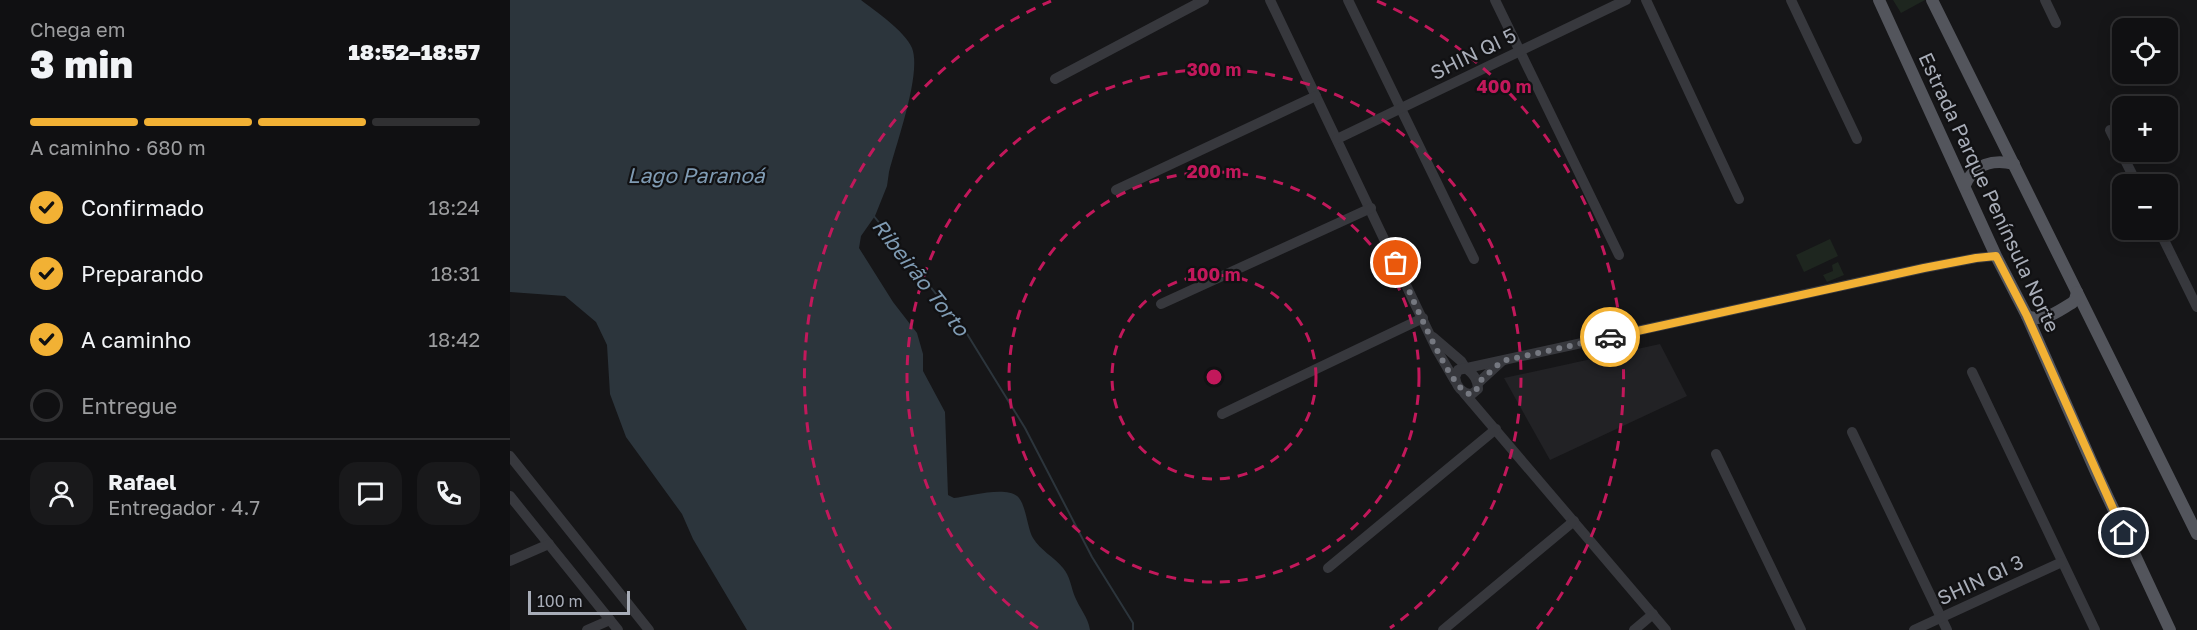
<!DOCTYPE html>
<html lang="pt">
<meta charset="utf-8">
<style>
body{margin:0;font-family:"Golos Text",sans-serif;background:#19191b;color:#f1f3f6;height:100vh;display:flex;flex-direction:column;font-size:22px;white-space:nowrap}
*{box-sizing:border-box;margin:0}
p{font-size:20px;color:#9c9d9f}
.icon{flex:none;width:33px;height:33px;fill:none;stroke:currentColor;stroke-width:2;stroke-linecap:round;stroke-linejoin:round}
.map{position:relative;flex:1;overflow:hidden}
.details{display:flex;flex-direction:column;background:#101012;width:510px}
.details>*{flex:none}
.tools{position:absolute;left:1602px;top:18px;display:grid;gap:12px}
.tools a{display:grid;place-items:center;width:66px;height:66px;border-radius:12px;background:#101012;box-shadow:0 3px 15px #0003,0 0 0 2px #303032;font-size:30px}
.scale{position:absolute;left:18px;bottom:15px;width:102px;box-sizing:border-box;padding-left:6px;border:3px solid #a8adb8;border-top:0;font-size:16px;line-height:21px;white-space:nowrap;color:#a8adb8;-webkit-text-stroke:4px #111113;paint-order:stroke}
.pin{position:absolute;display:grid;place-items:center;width:51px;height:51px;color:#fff;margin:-26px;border:3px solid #fff;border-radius:50%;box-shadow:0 2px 6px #0007}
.courier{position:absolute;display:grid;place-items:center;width:60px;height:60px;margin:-30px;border:4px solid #f2b134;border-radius:50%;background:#fff;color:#222;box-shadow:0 2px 8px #0007}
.overview em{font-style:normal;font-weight:800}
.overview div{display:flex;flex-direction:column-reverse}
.overview{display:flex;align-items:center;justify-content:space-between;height:102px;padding:0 30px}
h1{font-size:39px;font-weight:800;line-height:45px}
.bar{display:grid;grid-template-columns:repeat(4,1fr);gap:9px 6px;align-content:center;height:72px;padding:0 30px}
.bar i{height:8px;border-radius:4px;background:#303032}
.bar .selected{background:#f2b134}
.bar p{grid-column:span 4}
.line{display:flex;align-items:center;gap:15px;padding:0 30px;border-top:2px solid #303032}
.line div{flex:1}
.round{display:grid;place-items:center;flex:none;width:63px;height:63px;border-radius:18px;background:#19191b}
ol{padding:0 30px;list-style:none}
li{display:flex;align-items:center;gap:18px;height:66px}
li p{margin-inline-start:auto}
li .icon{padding:6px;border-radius:50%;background:#f2b134;color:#111;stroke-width:4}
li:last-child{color:#9c9d9f}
li i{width:33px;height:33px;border:3px solid #303032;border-radius:50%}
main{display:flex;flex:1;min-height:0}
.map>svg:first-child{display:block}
</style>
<main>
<section class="details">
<div class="overview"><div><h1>3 min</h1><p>Chega em</p></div><em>18:52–18:57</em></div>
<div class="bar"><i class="selected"></i><i class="selected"></i><i class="selected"></i><i></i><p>A caminho · 680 m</p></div>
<ol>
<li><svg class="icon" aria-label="check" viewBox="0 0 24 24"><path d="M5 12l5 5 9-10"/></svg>Confirmado<p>18:24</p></li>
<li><svg class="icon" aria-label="check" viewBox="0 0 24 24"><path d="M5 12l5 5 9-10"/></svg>Preparando<p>18:31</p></li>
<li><svg class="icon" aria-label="check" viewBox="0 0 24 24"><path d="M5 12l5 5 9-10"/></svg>A caminho<p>18:42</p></li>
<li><i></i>Entregue</li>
</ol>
<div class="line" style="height:108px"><a class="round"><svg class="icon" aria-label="person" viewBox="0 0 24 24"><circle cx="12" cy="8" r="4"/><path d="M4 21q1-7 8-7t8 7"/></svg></a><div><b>Rafael</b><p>Entregador · 4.7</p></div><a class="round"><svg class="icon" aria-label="chat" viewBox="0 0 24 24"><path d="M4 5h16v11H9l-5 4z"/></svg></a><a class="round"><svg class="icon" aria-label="phone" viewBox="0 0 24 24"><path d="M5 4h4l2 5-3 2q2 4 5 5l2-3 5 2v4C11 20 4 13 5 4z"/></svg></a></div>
</section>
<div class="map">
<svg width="1687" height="630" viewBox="0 0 1687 630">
<rect width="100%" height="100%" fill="#161618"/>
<polygon fill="#222225" points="1150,344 1177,396 1040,460 994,378"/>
<g fill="#1e261f">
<polygon points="1383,0 1415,0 1391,13"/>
<polygon points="1320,239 1328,256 1294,272 1286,255"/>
<polygon points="1328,262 1334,275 1317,282 1313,275 1323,271 1322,265"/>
</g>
<path fill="#2c353c" d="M0,0H351C365,11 395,31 402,48C412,73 386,144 379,172L377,186L365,216L351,236L349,248L383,302L407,333L413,354V371L435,412L438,495L444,498C459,496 495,486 507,496C516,503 517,528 523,538C530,550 544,557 553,568C560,576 561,587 565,597C570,609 578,617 580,630H237L183,539L172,514L116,437L100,394L97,345L86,322L55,296L0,292Z"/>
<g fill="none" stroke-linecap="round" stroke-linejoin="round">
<polyline stroke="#2c353c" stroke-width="2" points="363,215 454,329 515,428 582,557 623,623 623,630"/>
<g stroke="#37383d" stroke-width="10">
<polyline points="760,0 927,350 945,381"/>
<polyline points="838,0 964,259"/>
<polyline points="985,0 1109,255"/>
<polyline points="1136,0 1229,199"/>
<polyline points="1281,0 1347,139"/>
<polyline points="1535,0 1546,23"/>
<polyline points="545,79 694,0"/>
<polyline points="1600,130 1627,184"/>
<polyline points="827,139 1116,0"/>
<polyline points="606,190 806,96"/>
<polyline points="1649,230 1687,307"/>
<polyline points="651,304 861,208"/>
<polyline points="923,337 951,361 956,369"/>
<path d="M957,369C964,375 968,380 968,389L962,394C952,394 946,386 945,377L948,370L1414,268L1466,258L1486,256"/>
<polyline points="1462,372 1585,630"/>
<polyline points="968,383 992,361"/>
<polyline points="954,393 1156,630"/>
<polyline points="712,414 913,318"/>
<polyline points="1342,432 1437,630"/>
<polyline points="1206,454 1291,630"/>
<polyline points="0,456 139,630"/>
<polyline points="0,496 108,630"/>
<polyline points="0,561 39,544"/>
<polyline points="818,568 986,429"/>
<polyline points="77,630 100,620"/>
<polyline points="933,630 1064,521"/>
<polyline points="1124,630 1143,614"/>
<polyline points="1404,630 1552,562"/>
</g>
<g stroke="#53555c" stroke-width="12">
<polyline points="1369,0 1486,256 1517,316 1586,472 1660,630"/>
<polyline points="1422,0 1687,534"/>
<path d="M1455,185C1464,164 1483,159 1504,164"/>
<path d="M1517,316C1534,323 1548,311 1562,303L1565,300L1567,292"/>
</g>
</g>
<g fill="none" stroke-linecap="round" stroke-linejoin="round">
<path stroke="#757880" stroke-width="6" stroke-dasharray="0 10.8" d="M886,263C899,288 937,384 958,394L966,392L968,383L992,361L1100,337"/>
<polyline stroke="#f2b134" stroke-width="8" points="1100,337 1414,268 1466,258 1486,256 1517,316 1614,533"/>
</g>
<g fill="none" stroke="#c2185b" stroke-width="3" stroke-dasharray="10 8">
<circle cx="704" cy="377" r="102"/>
<circle cx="704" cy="377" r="205"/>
<path d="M528 628A307 307 0 1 1 880 628"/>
<path d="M381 629A410 410 0 0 1 541 1M867 1A410 410 0 0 1 1027 629"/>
</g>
<g text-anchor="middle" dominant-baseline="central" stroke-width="4.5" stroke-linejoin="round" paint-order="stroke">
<g font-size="20" fill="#a8adb8" stroke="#111113">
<text transform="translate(963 53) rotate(-26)">SHIN QI 5</text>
<text transform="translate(1480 192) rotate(65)">Estrada Parque Península Norte</text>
<text transform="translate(1470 579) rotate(-25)">SHIN QI 3</text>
</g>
<g font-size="21" font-style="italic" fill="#7f9bb3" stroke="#111113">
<text x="186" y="175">Lago Paranoá</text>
<text transform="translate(411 277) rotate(52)">Ribeirão Torto</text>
</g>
</g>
<circle cx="704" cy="377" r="9" fill="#c2185b" stroke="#111113" stroke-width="3"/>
<g font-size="18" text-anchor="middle" font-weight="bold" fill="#c2185b" stroke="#111113" stroke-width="4.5" stroke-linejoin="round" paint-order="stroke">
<text x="704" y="76">300 m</text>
<text x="994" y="93">400 m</text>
<text x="704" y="178">200 m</text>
<text x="704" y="281">100 m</text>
</g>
</svg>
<div class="tools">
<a><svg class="icon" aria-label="locate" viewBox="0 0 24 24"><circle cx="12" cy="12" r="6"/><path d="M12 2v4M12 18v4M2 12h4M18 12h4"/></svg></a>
<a>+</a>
<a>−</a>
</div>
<div class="scale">100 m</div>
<div class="pin" style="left:886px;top:263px;background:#ea580c"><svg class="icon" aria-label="bag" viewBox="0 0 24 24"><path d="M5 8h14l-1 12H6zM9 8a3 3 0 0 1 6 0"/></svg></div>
<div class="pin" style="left:1614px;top:533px;background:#1f2937"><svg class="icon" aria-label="home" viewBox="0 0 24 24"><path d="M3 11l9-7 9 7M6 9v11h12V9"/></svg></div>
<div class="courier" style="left:1100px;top:337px"><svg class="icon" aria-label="car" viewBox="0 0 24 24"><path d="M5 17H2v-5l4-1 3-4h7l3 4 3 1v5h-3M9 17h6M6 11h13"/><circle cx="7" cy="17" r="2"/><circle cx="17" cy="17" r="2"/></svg></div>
</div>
</main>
